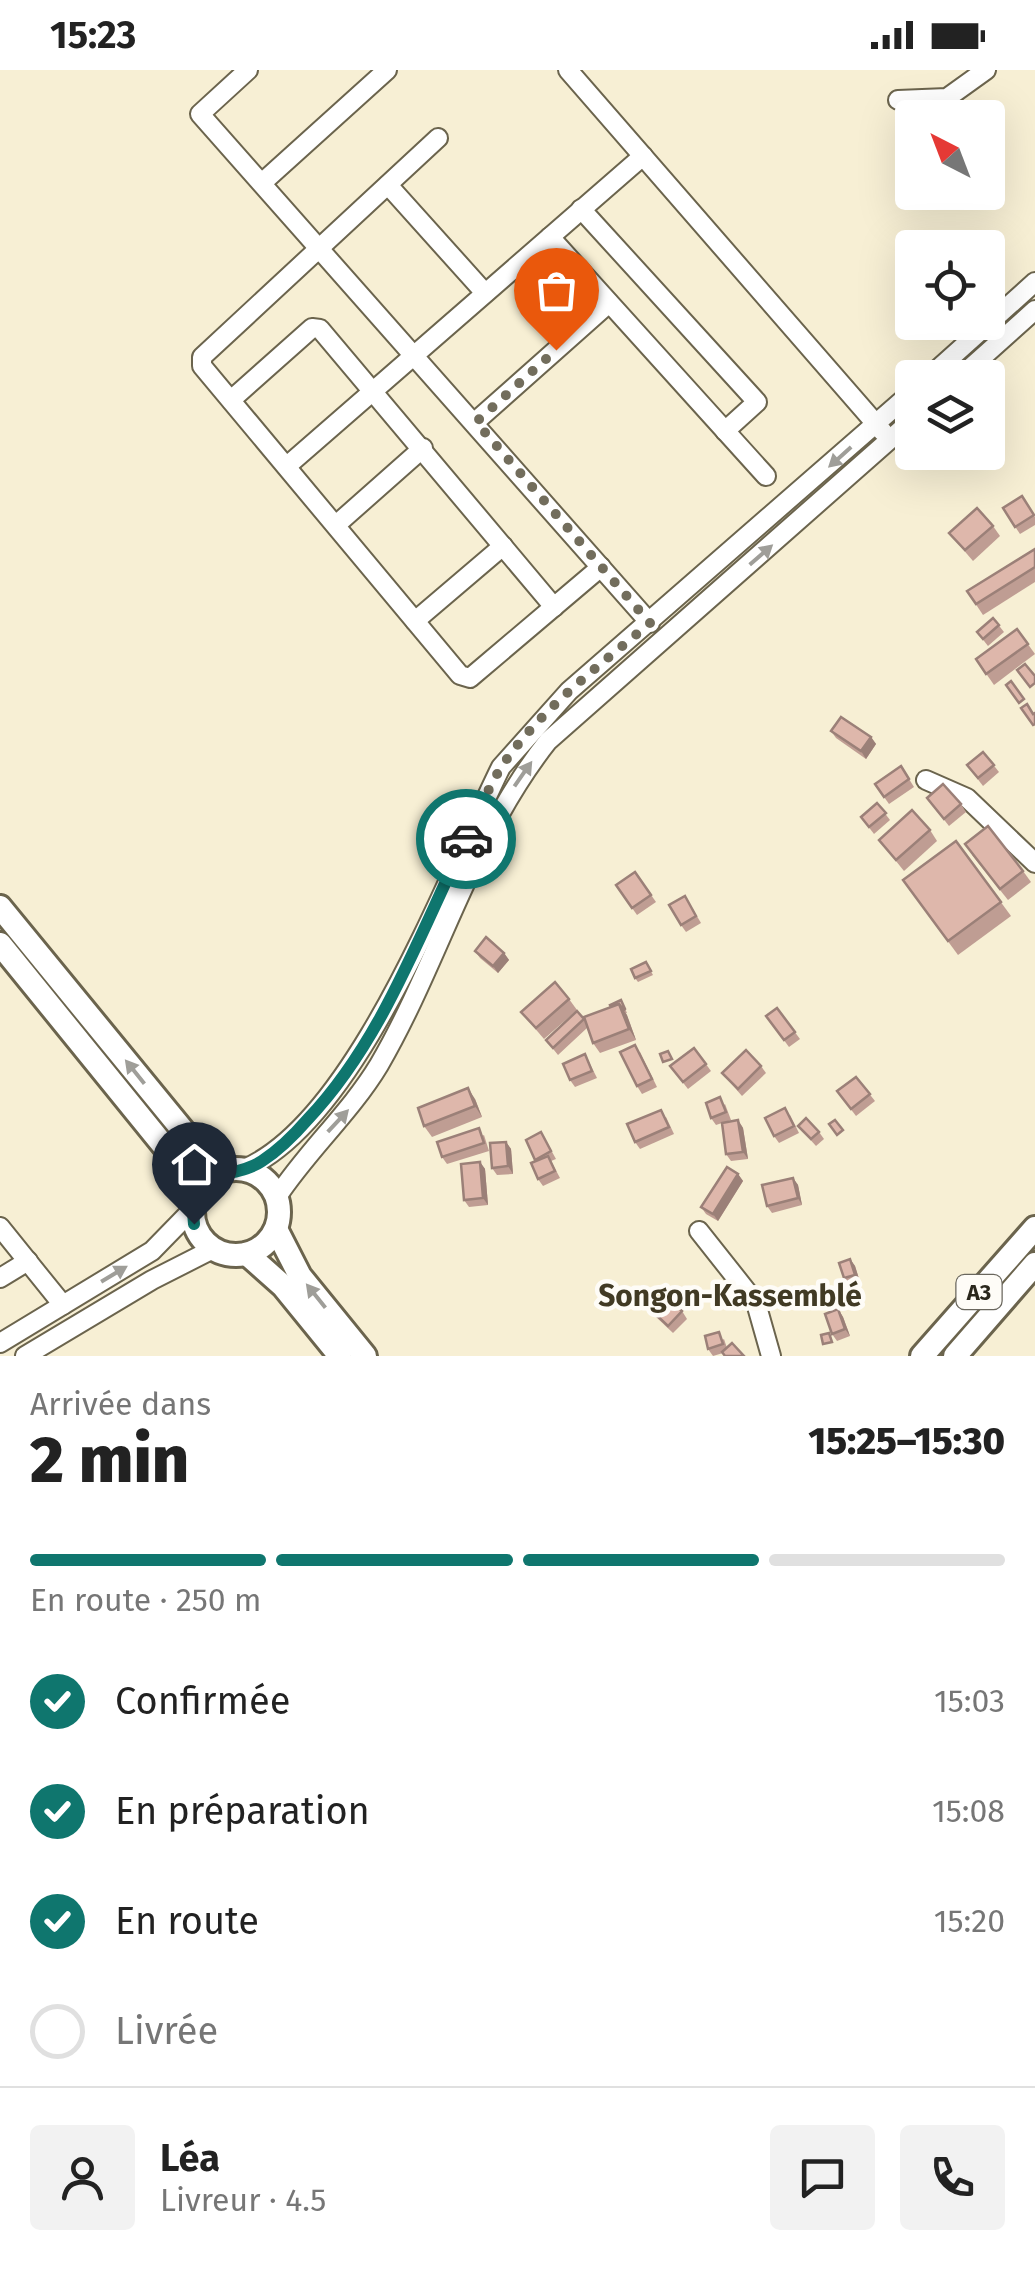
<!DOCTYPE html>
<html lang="fr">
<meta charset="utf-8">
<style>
body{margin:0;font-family:"Fira Sans",sans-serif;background:#f2f2f2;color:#222;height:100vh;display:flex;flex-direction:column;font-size:38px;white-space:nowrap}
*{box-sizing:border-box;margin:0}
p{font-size:32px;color:#767676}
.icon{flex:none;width:55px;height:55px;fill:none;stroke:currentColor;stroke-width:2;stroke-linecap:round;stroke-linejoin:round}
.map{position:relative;height:1286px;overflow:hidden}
.details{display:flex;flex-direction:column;background:#fff;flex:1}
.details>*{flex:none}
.needle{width:65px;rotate:318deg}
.tools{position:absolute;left:895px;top:30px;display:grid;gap:20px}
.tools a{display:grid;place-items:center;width:110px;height:110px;border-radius:10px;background:#fff;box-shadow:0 10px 40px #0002;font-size:50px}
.pin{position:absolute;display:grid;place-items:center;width:85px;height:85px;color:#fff;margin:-102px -42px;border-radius:50% 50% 50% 0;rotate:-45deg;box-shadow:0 0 10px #0007}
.pin .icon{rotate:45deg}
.courier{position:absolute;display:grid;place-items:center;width:100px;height:100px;margin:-50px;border:8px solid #0f766e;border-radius:50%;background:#fff;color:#222;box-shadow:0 2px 12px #0007}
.summary em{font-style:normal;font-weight:800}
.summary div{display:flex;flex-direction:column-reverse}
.summary{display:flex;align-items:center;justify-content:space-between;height:170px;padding:0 30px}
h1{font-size:65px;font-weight:800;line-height:75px}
.bar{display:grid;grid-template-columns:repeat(4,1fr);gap:15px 10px;align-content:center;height:120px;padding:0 30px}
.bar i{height:12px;border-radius:8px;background:#e0e0e0}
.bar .on{background:#0f766e}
.bar p{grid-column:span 4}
.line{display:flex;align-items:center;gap:25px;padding:0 30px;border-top:2px solid #e0e0e0}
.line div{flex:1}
.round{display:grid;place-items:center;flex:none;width:105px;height:105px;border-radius:10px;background:#f2f2f2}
ol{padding:0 30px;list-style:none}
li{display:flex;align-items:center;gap:30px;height:110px}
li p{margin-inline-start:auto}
li .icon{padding:10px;border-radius:50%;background:#0f766e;color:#fff;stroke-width:4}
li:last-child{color:#767676}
li i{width:55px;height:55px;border:5px solid #e0e0e0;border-radius:50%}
.status{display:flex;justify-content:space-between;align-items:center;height:70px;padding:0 50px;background:#fff;direction:ltr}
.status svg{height:28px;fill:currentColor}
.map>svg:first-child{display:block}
</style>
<div class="status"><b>15:23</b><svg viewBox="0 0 49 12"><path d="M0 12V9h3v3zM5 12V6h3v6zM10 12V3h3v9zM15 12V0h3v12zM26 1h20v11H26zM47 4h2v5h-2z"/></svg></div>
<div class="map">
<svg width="1035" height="1286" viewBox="0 0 1035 1286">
<rect width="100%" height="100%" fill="#f7efd4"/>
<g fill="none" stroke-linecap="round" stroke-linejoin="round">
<g stroke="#6b644d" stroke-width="22">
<g id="minor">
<polyline points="248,0 200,44 650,553"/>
<polyline points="568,0 883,362"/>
<polyline points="898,30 947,28 986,0"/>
<polyline points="438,68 202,287 202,296 460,605 470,608 601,497"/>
<polyline points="263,112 387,0"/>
<polyline points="388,115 485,223"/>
<polyline points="581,139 757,332 725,361"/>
<polyline points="550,167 766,406"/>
<polyline points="928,308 1035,212"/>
<polyline points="959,308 1035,240"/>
<polyline points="231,330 312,258 320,259 554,537"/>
<polyline points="475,352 609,233"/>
<polyline points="287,396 643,86"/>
<polyline points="336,455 423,378"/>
<polyline points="415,551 503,476"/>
<polyline points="926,710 967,728 1035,793"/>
<path d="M244,1099C357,1051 447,806 501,697L569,621L912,322"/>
<path d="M277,1127C308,1080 350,1043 379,995C440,890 471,768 548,671L912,350"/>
<polyline points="0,1157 63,1235"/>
<polyline points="699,1161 756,1233 771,1286"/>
<polyline points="0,1208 28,1191"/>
<polyline points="0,1273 152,1181 192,1140"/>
<polyline points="25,1286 152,1210 213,1179"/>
</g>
</g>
<g stroke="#6b644d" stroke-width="28">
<g id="major">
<polyline points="0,837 199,1080 222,1102"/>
<polyline points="0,874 172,1086 195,1127"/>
<circle cx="236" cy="1142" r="43"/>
<polyline points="276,1159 300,1206 365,1286"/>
<polyline points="247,1184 283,1216 340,1286"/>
<polyline points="922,1286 1035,1158"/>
<polyline points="955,1286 1035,1194"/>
</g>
</g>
<use href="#minor" stroke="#fff" stroke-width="18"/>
<use href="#major" stroke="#fff" stroke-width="22"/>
</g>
<g fill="#bf9d93">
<polygon points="1022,426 1035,447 1035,455 1020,464 1003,438"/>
<polygon points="993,456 1000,466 973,491 949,463"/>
<polygon points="1035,479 1035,512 983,545 967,521"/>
<polygon points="993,548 1004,562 988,576 977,562"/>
<polygon points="1017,559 1035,584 994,615 976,589"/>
<polygon points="831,661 871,667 876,674 866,689 836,668"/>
<polygon points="983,682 999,702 983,716 967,695"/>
<polygon points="901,696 914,717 889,734 875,714"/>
<polygon points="927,728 961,734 966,742 949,756"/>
<polygon points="877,733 890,750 874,764 861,747"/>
<polygon points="930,760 937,771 904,801 879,770"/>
<polygon points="956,771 1011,846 958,885 903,810"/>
<polygon points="972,785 1023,801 1031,812 1008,830"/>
<polygon points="635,802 656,832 637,845 616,815"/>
<polygon points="685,826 701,853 686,862 681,855"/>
<polygon points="475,881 504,883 509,890 498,903 480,888"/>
<polygon points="646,892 653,905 638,912 635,908"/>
<polygon points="569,929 577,940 544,969 521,942"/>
<polygon points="621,930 627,943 626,943 636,970 600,983 593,973 587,958 558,985 546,970 584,948 611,937"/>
<polygon points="777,938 800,969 789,977 766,946"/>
<polygon points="694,978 711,1001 688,1019 670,996"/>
<polygon points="640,982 657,1017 642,1024 637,1016"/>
<polygon points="585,984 597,1008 575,1017 570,1010"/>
<polygon points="761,996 766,1003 742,1026 722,1003"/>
<polygon points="856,1007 875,1031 856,1046 837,1021"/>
<polygon points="475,1029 482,1047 432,1067 424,1056"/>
<polygon points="725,1034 731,1050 723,1053 738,1050 743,1058 748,1089 731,1091 726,1084 722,1053 716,1055 711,1048"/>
<polygon points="790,1045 799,1063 779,1073 774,1066"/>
<polygon points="666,1047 674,1064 640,1079 635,1072"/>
<polygon points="798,1056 819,1062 824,1069 816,1076"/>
<polygon points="541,1062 556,1089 551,1091 560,1108 543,1116 538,1109 536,1091 526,1070"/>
<polygon points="484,1065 489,1081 447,1094 442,1087"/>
<polygon points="506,1072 511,1079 513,1104 497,1105 492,1098"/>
<polygon points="480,1092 485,1099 488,1135 469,1137 464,1130"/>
<polygon points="738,1104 743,1111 718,1151 706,1144 701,1137"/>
<polygon points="793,1108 798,1115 802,1135 772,1143 767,1136"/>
<polygon points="850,1189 855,1196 860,1212 849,1216 844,1208"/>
<polygon points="650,1239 682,1241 687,1249 673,1263 655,1246"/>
<polygon points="838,1239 843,1247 850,1266 837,1271 832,1264"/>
<polygon points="724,1269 727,1278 723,1283 713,1286 708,1279"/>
</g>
<g fill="#9b8078">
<polygon points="871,667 876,674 866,689 861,681"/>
<polygon points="504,883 509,890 498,903 493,896"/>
<polygon points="619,934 627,945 636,970 629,959"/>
<polygon points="468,1018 475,1029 482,1047 475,1036"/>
<polygon points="738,1050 743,1058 748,1089 743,1082"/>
<polygon points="506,1072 511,1079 513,1104 508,1096"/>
<polygon points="480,1092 485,1099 488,1135 483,1128"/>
<polygon points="738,1104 743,1111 718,1151 713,1144"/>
<polygon points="793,1108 798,1115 802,1135 798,1128"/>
<polygon points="850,1189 855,1196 860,1212 855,1205"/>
<polygon points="838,1239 843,1247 850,1266 845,1259"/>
</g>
<g fill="#deb7ab" stroke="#9b8078" stroke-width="2.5">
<polygon points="1022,426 1034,445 1015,457 1003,438"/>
<polygon points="977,438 993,456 965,480 949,463"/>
<polygon points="1035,479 1035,497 976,534 967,521"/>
<polygon points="993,548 999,555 983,569 977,562"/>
<polygon points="1017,559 1028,574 986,604 976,589"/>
<polygon points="1025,594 1035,606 1035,613 1030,617 1017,600"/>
<polygon points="1011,611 1024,629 1019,633 1006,615"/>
<polygon points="1027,634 1033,644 1035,643 1035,654 1033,655 1021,638"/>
<polygon points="841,647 871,667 861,681 831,661"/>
<polygon points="983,682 994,695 978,708 967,695"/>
<polygon points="901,696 909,709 884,727 875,714"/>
<polygon points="943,714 961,734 944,749 927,728"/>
<polygon points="877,733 886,743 869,757 861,747"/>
<polygon points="912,740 930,760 896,790 879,770"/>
<polygon points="988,756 1023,801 1000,819 965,774"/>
<polygon points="956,771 1001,832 948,871 903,810"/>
<polygon points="635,802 651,825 632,838 616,815"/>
<polygon points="685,826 696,846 681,855 669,835"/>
<polygon points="486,867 504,883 493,896 475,881"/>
<polygon points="646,892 651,901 635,908 631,899"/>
<polygon points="555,912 569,929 536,958 521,942"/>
<polygon points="621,930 625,939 624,940 619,934 611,937 610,935"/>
<polygon points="619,934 629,959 593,973 584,947"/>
<polygon points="777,938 795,962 784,970 766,946"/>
<polygon points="577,941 584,949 553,978 546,970"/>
<polygon points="635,975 652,1009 637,1016 620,982"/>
<polygon points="694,978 706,994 683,1012 670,996"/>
<polygon points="746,980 761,996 738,1019 722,1003"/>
<polygon points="668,981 672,989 663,992 660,984"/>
<polygon points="585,984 592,1001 570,1010 563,994"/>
<polygon points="856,1007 870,1024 851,1039 837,1021"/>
<polygon points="468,1018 475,1036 424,1056 418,1038"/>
<polygon points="720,1027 726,1042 711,1048 706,1033"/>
<polygon points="785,1038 794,1056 774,1066 765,1048"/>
<polygon points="661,1040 669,1057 635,1072 627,1054"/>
<polygon points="806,1048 819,1062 811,1069 798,1056"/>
<polygon points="738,1050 743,1082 726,1084 722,1053"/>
<polygon points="835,1050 843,1060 837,1065 829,1054"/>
<polygon points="479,1058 484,1073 442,1087 437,1072"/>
<polygon points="541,1062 551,1081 535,1090 526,1070"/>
<polygon points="506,1072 508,1096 492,1098 490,1073"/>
<polygon points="548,1086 555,1101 538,1109 531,1093"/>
<polygon points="480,1092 483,1128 464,1130 461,1094"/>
<polygon points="727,1097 738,1104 713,1144 701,1137"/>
<polygon points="793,1108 798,1128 767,1136 762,1115"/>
<polygon points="850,1189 855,1205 844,1208 839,1193"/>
<polygon points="664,1224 682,1241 668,1256 650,1239"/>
<polygon points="838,1239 845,1259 832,1264 825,1244"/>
<polygon points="719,1262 723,1274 708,1279 705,1266"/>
<polygon points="829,1263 832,1272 823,1274 821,1265"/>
<polygon points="732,1273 744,1286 725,1286 722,1282"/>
</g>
<defs><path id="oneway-solid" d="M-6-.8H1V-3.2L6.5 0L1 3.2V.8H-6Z" transform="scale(2.5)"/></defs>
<g fill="#9f9e99">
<use href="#oneway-solid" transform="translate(840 387) rotate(138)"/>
<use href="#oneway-solid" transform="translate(761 485) rotate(-41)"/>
<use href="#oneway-solid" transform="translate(523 704) rotate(-55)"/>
<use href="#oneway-solid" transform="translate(135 1002) rotate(-129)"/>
<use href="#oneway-solid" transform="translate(338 1051) rotate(-47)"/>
<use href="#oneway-solid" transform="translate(114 1204) rotate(-31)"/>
<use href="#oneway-solid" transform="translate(316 1226) rotate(-129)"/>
</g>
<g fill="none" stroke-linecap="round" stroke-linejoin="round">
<path stroke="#726d5c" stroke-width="10" stroke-dasharray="0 18" d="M466,769C478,744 489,715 504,693C543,637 599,596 650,553L476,352L556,280"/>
<path stroke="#0f766e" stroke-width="12" d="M194,1154C187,1093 231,1112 262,1091C279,1080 295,1064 308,1049C382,971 419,865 466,769"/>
</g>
<g text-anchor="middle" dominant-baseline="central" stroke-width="9" stroke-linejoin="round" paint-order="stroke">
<rect fill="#fefcf7" stroke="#6a675e" stroke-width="2.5" x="956.5" y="1205" width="45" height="34" rx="8"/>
<g font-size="22" font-weight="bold" fill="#2a271c">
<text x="979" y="1222">A3</text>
</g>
<g font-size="30" font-weight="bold" fill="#413a24" stroke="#fefcf7">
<text x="730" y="1226">Songon-Kassemblé</text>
</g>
</g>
</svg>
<div class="tools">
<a><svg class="needle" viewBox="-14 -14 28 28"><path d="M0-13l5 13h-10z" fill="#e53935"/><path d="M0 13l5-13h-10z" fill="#767676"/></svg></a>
<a><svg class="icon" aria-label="locate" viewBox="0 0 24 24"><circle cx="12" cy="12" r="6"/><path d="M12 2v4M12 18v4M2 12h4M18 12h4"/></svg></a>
<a><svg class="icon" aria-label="layers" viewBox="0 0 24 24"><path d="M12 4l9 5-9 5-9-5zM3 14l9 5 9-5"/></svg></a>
</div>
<div class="pin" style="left:556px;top:280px;background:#ea580c"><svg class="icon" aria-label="bag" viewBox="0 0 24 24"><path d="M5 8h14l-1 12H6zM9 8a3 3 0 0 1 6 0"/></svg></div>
<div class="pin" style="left:194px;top:1154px;background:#1f2937"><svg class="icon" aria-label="home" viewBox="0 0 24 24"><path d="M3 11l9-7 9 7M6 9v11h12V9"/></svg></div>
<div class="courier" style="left:466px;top:769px"><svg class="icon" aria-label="car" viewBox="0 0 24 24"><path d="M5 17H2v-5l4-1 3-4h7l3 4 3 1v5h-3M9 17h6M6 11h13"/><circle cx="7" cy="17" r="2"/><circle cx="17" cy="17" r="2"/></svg></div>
</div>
<section class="details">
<div class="summary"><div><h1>2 min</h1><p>Arrivée dans</p></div><em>15:25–15:30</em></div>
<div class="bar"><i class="on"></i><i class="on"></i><i class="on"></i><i></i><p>En route · 250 m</p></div>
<ol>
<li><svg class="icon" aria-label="check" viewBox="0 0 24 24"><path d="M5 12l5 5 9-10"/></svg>Confirmée<p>15:03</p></li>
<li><svg class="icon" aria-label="check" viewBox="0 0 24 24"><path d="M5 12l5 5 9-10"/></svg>En préparation<p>15:08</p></li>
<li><svg class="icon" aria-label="check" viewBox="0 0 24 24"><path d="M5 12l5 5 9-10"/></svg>En route<p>15:20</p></li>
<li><i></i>Livrée</li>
</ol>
<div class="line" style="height:180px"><a class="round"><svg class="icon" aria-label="person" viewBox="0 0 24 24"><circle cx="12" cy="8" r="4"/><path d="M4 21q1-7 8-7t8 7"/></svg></a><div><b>Léa</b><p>Livreur · 4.5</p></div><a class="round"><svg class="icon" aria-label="chat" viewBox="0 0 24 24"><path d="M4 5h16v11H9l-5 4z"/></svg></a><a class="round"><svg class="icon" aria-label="phone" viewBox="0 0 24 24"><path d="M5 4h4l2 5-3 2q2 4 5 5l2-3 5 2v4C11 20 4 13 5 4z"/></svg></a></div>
</section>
